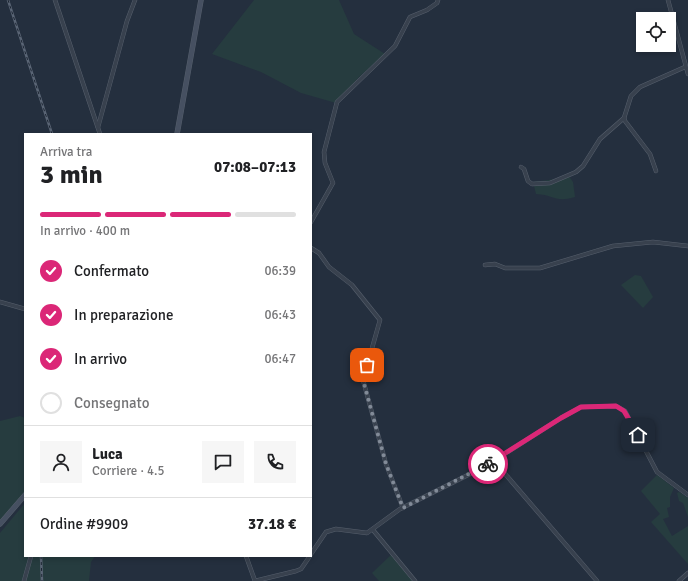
<!DOCTYPE html>
<html lang="it">
<meta charset="utf-8">
<style>
body{margin:0;font-family:Signika,sans-serif;background:#f6f6f6;color:#202124;height:100vh;display:flex;flex-direction:column;font-size:15px;white-space:nowrap}
*{box-sizing:border-box;margin:0}
p{font-size:13px;color:#757577}
.icon{flex:none;width:22px;height:22px;fill:none;stroke:currentColor;stroke-width:2;stroke-linecap:round;stroke-linejoin:round}
.map{position:relative;flex:1;overflow:hidden}
.side{position:absolute;left:24px;top:133px;width:288px;height:424px;display:flex;flex-direction:column;background:#fff;border-radius:0px;box-shadow:0 2px 6px #0003}
.side>*{flex:none}
.controls{position:absolute;left:636px;top:12px;display:grid;gap:8px}
.controls a{display:grid;place-items:center;width:40px;height:40px;border-radius:0px;background:#fff;box-shadow:0 2px 6px #0003;font-size:20px}
.pin{position:absolute;display:grid;place-items:center;width:34px;height:34px;color:#fff;margin:-17px;border-radius:8px;box-shadow:0 2px 6px #0006}
.courier{position:absolute;display:grid;place-items:center;width:40px;height:40px;margin:-20px;border:3px solid #db2777;border-radius:50%;background:#fff;color:#222;box-shadow:0 1px 5px #0007}
.summary em{font-style:normal;font-weight:700}
.summary div{display:flex;flex-direction:column-reverse}
.summary{display:flex;align-items:center;justify-content:space-between;height:68px;padding:0 16px}
h1{font-size:26px;font-weight:700;line-height:30px}
.bar{display:grid;grid-template-columns:repeat(4,1fr);gap:6px 4px;align-content:center;height:48px;padding:0 16px}
.bar i{height:5px;border-radius:3px;background:#e0e0e0}
.bar .on{background:#db2777}
.bar p{grid-column:span 4}
.line{display:flex;align-items:center;gap:10px;padding:0 16px;border-top:1px solid #e0e0e0}
.line div{flex:1}
.round{display:grid;place-items:center;flex:none;width:42px;height:42px;border-radius:0px;background:#f6f6f6}
ol{padding:0 16px;list-style:none}
li{display:flex;align-items:center;gap:12px;height:44px}
li p{margin-inline-start:auto}
li .icon{padding:4px;border-radius:50%;background:#db2777;color:#fff;stroke-width:4}
li:last-child{color:#757577}
li i{width:22px;height:22px;border:2px solid #e0e0e0;border-radius:50%}
.map>svg:first-child{display:block}
</style>
<div class="map">
<svg width="688" height="581" viewBox="0 0 688 581">
<rect width="100%" height="100%" fill="#242f3e"/>
<g fill="#263c3f">
<polygon points="254,0 339,0 354,34 385,54 359,77 336,103 301,93 261,72 212,54"/>
<path d="M568,175L573,182L575,197C555,203 555,195 536,194L533,182L556,179Z"/>
<polygon points="635,275 641,276 653,297 643,308 621,285"/>
<polygon points="20,416 25,418 25,492 0,522 0,421"/>
<polygon points="657,475 674,488 670,497 670,507 667,508 669,517 663,519 672,536 688,526 688,564 651,522 660,514 641,491"/>
<polygon points="679,492 688,498 688,517 683,503 679,501 677,493"/>
<polygon points="25,503 25,556 95,556 91,562 89,581 0,581 0,533"/>
<polygon points="391,555 413,581 379,581 372,573"/>
</g>
<g fill="none" stroke-linecap="round" stroke-linejoin="round">
<g stroke="#565f6c" stroke-width="4.5">
<g id="minor">
<polyline points="55,0 100,134"/>
<polyline points="668,0 688,74"/>
<polyline points="624,118 625,121 650,154 656,171"/>
<polyline points="98,127 127,21 135,0"/>
<polyline points="521,167 524,169 528,181 532,184 550,183 576,172 583,166 600,139 624,118 631,96 640,87 685,67"/>
<polyline points="311,222 333,183 325,163 324,152 337,102 395,46 410,17 427,10 437,3 438,0"/>
<polyline points="311,248 319,253 329,267 352,285 380,320 363,380 386,464 403,508"/>
<polyline points="485,265 495,264 505,268 540,268 613,246 653,242 688,246"/>
<polyline points="0,302 25,309"/>
<polyline points="494,461 597,581"/>
<polyline points="373,530 415,581"/>
<polyline points="311,554 326,532 336,529 367,533 400,509 484,467 561,418 581,407 616,406 625,411 657,472 688,495"/>
<polyline points="246,556 255,581 296,571 301,569 310,556"/>
<polyline points="24,581 31,556"/>
<polyline points="679,581 688,573"/>
</g>
</g>
<g stroke="#565f6c" stroke-width="5.5">
<g id="secondary">
<polyline points="177,134 201,0"/>
<polyline points="0,524 25,495"/>
</g>
</g>
<use href="#minor" stroke="#38414e" stroke-width="3.5"/>
<use href="#secondary" stroke="#465061" stroke-width="4.5"/>
<g stroke="#5a6575" stroke-width="2.5">
<g id="rail">
<polyline points="8,0 52,134"/>
<polyline points="41,556 42,581"/>
</g>
</g>
<use href="#rail" stroke="#1d2633" stroke-width="1" stroke-dasharray="3" stroke-linecap="butt"/>
</g>
<g fill="none" stroke-linecap="round" stroke-linejoin="round">
<polyline stroke="#828b98" stroke-width="4" stroke-dasharray="0 7.2" points="367,365 363,380 386,464 403,508 488,464"/>
<polyline stroke="#db2777" stroke-width="5" points="488,464 561,418 581,407 616,406 624,411 638,435"/>
</g>
</svg>
<div class="controls">
<a><svg class="icon" aria-label="locate" viewBox="0 0 24 24"><circle cx="12" cy="12" r="6"/><path d="M12 2v4M12 18v4M2 12h4M18 12h4"/></svg></a>
</div>
<div class="pin" style="left:367px;top:365px;background:#ea580c"><svg class="icon" aria-label="bag" viewBox="0 0 24 24"><path d="M5 8h14l-1 12H6zM9 8a3 3 0 0 1 6 0"/></svg></div>
<div class="pin" style="left:638px;top:435px;background:#1f2937"><svg class="icon" aria-label="home" viewBox="0 0 24 24"><path d="M3 11l9-7 9 7M6 9v11h12V9"/></svg></div>
<div class="courier" style="left:488px;top:464px"><svg class="icon" aria-label="bike" viewBox="0 0 24 24"><circle cx="6" cy="16" r="4"/><circle cx="18" cy="16" r="4"/><path d="M6 16l4-8h5l3 8M10 8l3 8H6M13 5h3"/></svg></div>
<section class="side">
<div class="summary"><div><h1>3 min</h1><p>Arriva tra</p></div><em>07:08–07:13</em></div>
<div class="bar"><i class="on"></i><i class="on"></i><i class="on"></i><i></i><p>In arrivo · 400 m</p></div>
<ol>
<li><svg class="icon" aria-label="check" viewBox="0 0 24 24"><path d="M5 12l5 5 9-10"/></svg>Confermato<p>06:39</p></li>
<li><svg class="icon" aria-label="check" viewBox="0 0 24 24"><path d="M5 12l5 5 9-10"/></svg>In preparazione<p>06:43</p></li>
<li><svg class="icon" aria-label="check" viewBox="0 0 24 24"><path d="M5 12l5 5 9-10"/></svg>In arrivo<p>06:47</p></li>
<li><i></i>Consegnato</li>
</ol>
<div class="line" style="height:72px"><a class="round"><svg class="icon" aria-label="person" viewBox="0 0 24 24"><circle cx="12" cy="8" r="4"/><path d="M4 21q1-7 8-7t8 7"/></svg></a><div><b>Luca</b><p>Corriere · 4.5</p></div><a class="round"><svg class="icon" aria-label="chat" viewBox="0 0 24 24"><path d="M4 5h16v11H9l-5 4z"/></svg></a><a class="round"><svg class="icon" aria-label="phone" viewBox="0 0 24 24"><path d="M5 4h4l2 5-3 2q2 4 5 5l2-3 5 2v4C11 20 4 13 5 4z"/></svg></a></div>
<div class="line" style="height:52px"><div>Ordine #9909</div><b>37.18 €</b></div>
</section>
</div>
